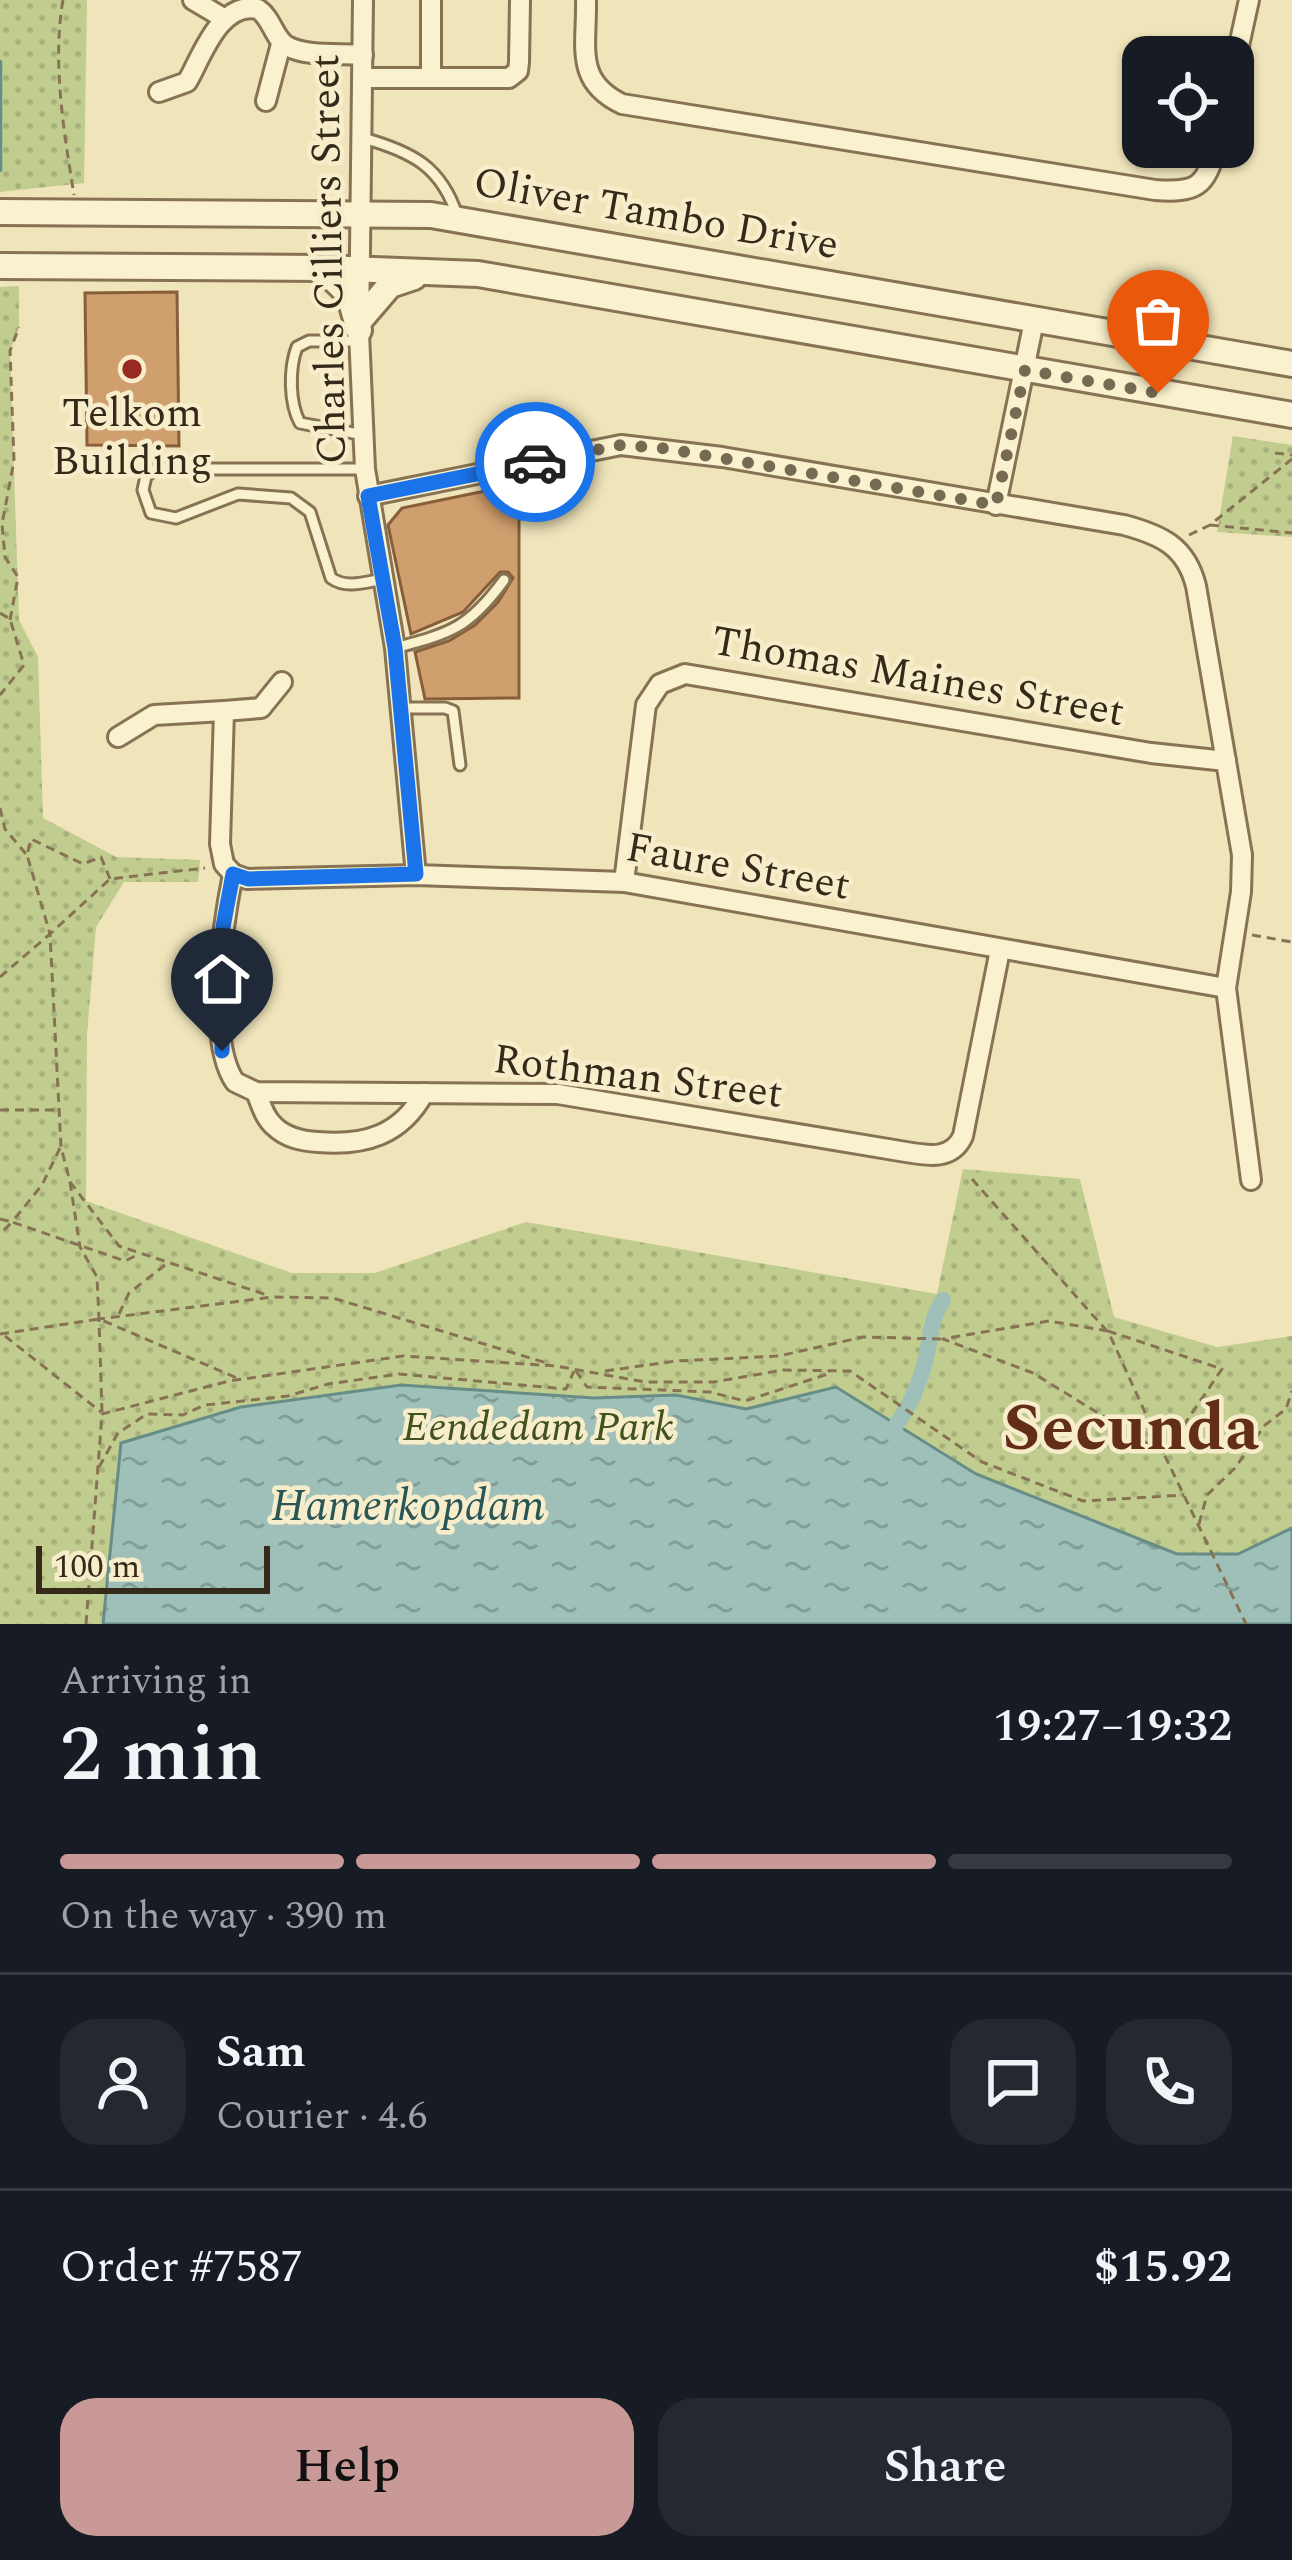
<!DOCTYPE html>
<meta charset="utf-8">
<style>
body{margin:0;font-family:Spectral,serif;background:#242831;color:#f1f3f6;height:100vh;display:flex;flex-direction:column;font-size:45px;white-space:nowrap}
*{box-sizing:border-box;margin:0}
p{font-size:39px;color:#9ea1a6}
.icon{flex:none;width:66px;height:66px;fill:none;stroke:currentColor;stroke-width:2;stroke-linecap:round;stroke-linejoin:round}
.map{position:relative;height:1624px;overflow:hidden}
.panel{display:flex;flex-direction:column;background:#171b24;flex:1}
.panel>*{flex:none}
.buttons{position:absolute;left:1122px;top:36px;display:grid;gap:24px}
.buttons a{display:grid;place-items:center;width:132px;height:132px;border-radius:24px;background:#171b24;box-shadow:0 3px 9px #0004;font-size:60px}
.scale{position:absolute;left:36px;bottom:30px;width:234px;box-sizing:border-box;padding-left:12px;border:6px solid #35291a;border-top:0;font-size:33px;line-height:42px;white-space:nowrap;color:#35291a;-webkit-text-stroke:9px #f7edca;paint-order:stroke}
.pin{position:absolute;display:grid;place-items:center;width:102px;height:102px;color:#fff;margin:-123px -51px;border-radius:50% 50% 50% 0;rotate:-45deg;box-shadow:0 0 12px #0007}
.pin .icon{rotate:45deg}
.courier{position:absolute;display:grid;place-items:center;width:120px;height:120px;margin:-60px;border:9px solid #1a73e8;border-radius:50%;background:#fff;color:#222;box-shadow:0 3px 15px #0007}
.overview em{font-style:normal;font-weight:600}
.overview div{display:flex;flex-direction:column-reverse}
.overview{display:flex;align-items:center;justify-content:space-between;height:204px;padding:0 60px}
h1{font-size:78px;font-weight:600;line-height:90px}
.bar{display:grid;grid-template-columns:repeat(4,1fr);gap:18px 12px;align-content:center;height:144px;padding:0 60px}
.bar i{height:15px;border-radius:9px;background:#363941}
.bar .current{background:#c99997}
.bar p{grid-column:span 4}
.line{display:flex;align-items:center;gap:30px;padding:0 60px;border-top:3px solid #363941}
.line div{flex:1}
.round{display:grid;place-items:center;flex:none;width:126px;height:126px;border-radius:36px;background:#242831}
.primary-button{display:flex;gap:24px;margin-top:auto;padding:24px 60px}
.primary-button a{flex:1;height:138px;border-radius:36px;background:#c99997;color:#111;font-size:48px;font-weight:600;line-height:138px;text-align:center}
.primary-button a+a{background:#242831;color:#f1f3f6}
.map>svg:first-child{display:block}
</style>
<div class="map">
<svg width="1292" height="1624" viewBox="0 0 1292 1624">
<defs>
<pattern id="grass-dots" width="8" height="8" patternUnits="userSpaceOnUse" patternTransform="scale(3)"><rect width="8" height="8" fill="#c1cd8f"/><path d="M2 2h.1M6 6h.1" fill="none" stroke="#a6b07b" stroke-width="1.8" stroke-linecap="round"/></pattern>
<pattern id="water-ripples" width="26" height="14" patternUnits="userSpaceOnUse" patternTransform="scale(3)"><rect width="26" height="14" fill="#9fc0b9"/><path d="M2 4q2-2 4 0t4 0M15 11q2-2 4 0t4 0" fill="none" stroke="#829c96"/></pattern>
</defs>
<rect width="100%" height="100%" fill="#efe4ba"/>
<g fill="url(#grass-dots)">
<polygon points="0,0 87,0 84,183 0,192"/>
<polygon points="19,286 19,327 10,351 19,620 38,657 43,818 116,857 200,860 198,882 124,882 96,927 87,1034 86,1201 292,1273 375,1273 526,1222 937,1294 963,1169 1080,1179 1114,1317 1217,1347 1292,1336 1292,1624 0,1624 0,287"/>
<polygon points="1233,436 1292,445 1292,537 1217,532"/>
</g>
<polygon fill="url(#water-ripples)" stroke="#678d87" stroke-width="3" points="401,1385 594,1398 676,1395 746,1409 836,1387 976,1474 1177,1554 1238,1554 1292,1528 1292,1624 103,1624 121,1443 241,1407"/>
<g fill="none" stroke-linecap="round" stroke-linejoin="round">
<polyline stroke="#678d87" stroke-width="4.5" points="0,62 0,170"/>
<path stroke="#9fc0b9" stroke-width="16" d="M896,1425C912,1403 921,1381 927,1354C932,1332 930,1320 943,1300"/>
</g>
<g fill="#d09f6e" stroke="#875e39" stroke-width="3">
<polygon points="177,292 179,446 87,445 85,293"/>
<polygon points="519,484 519,698 425,699 415,652 449,641 475,625 498,602 513,578 508,572 500,572 463,612 411,634 388,525 402,508"/>
</g>
<g fill="none" stroke-linecap="round" stroke-linejoin="round">
<g stroke="#877354" stroke-width="15">
<g id="service">
<path d="M363,138C413,152 442,167 458,218"/>
<path d="M360,341H309L297,347C289,368 289,403 300,423L364,435"/>
<path d="M364,469H156L146,476L143,490L151,513L176,518L238,494L291,498L310,512L331,578C346,589 366,582 383,579"/>
<path d="M395,648C451,633 469,628 504,580"/>
<polyline points="402,708 445,708 453,711 460,765"/>
</g>
</g>
<g stroke="#877354" stroke-width="24">
<g id="minor">
<polyline points="193,0 220,16"/>
<polyline points="363,0 359,333 365,469 395,648 416,875"/>
<path d="M586,0C587,47 574,81 622,104L1155,190C1196,193 1206,187 1216,147"/>
<polyline points="1233,73 1249,0"/>
<polyline points="363,78 509,78 518,71 519,62 520,1"/>
<polyline points="431,78 431,0"/>
<path d="M159,92L187,82C200,61 219,0 258,9C272,18 274,39 287,46C306,57 342,53 363,55"/>
<polyline points="266,101 281,44"/>
<path d="M368,496L621,445L722,457L1124,525C1161,535 1186,546 1196,586L1242,855L1241,892L1226,988L1251,1180"/>
<polyline points="996,505 1034,321"/>
<polyline points="118,737 154,715 224,711"/>
<path d="M233,874C223,923 206,1040 235,1082L256,1092L558,1094L906,1152C929,1156 952,1160 963,1136L1000,950"/>
<polyline points="233,874 247,879 416,875 624,882 1226,988"/>
<polyline points="233,874 224,864 220,844 224,711 261,708 282,682"/>
<polyline points="624,882 646,705 660,684 685,674 1151,753 1226,761"/>
<path d="M256,1092C261,1104 264,1117 274,1126C286,1138 302,1141 318,1142C365,1146 401,1135 424,1093"/>
</g>
</g>
<g stroke="#877354" stroke-width="30">
<g id="tertiary">
<polyline points="0,212 431,215 1292,364"/>
<polyline points="0,266 322,268 478,274 1292,415"/>
<polyline points="322,268 349,294 359,330"/>
<polyline points="360,320 390,285 414,277"/>
</g>
</g>
<g stroke="#877354" stroke-width="3" stroke-dasharray="9 6" stroke-linecap="butt">
<path d="M63,0C52,63 64,132 74,195"/>
<polyline points="1275,453 1292,455"/>
<polyline points="1210,525 1292,533"/>
<polyline points="1189,535 1210,525 1292,459"/>
<polyline points="0,613 10,619 24,665 0,695"/>
<polyline points="10,620 18,577 5,557 2,524 14,461 10,351 19,327"/>
<polyline points="0,808 5,829 26,854"/>
<polyline points="110,879 101,857 83,864 31,839 27,855 50,934 110,879 205,868"/>
<polyline points="1252,935 1292,942"/>
<polyline points="0,977 50,934 61,1147 70,1182 119,1246 270,1296"/>
<polyline points="0,1110 58,1110"/>
<polyline points="60,1148 42,1185 12,1222 125,1261 139,1254"/>
<polyline points="972,1179 1106,1330"/>
<polyline points="70,1182 80,1247 97,1277 99,1318"/>
<polyline points="0,1219 12,1222 0,1234"/>
<polyline points="119,1314 129,1293 165,1265"/>
<polyline points="1108,1331 1049,1321 943,1339 1033,1373 1163,1453"/>
<polyline points="0,1334 99,1319 237,1378"/>
<polyline points="5,1336 101,1412"/>
<polyline points="576,1371 587,1387 710,1392 745,1401 828,1374"/>
<polyline points="605,1371 676,1361 779,1356 863,1337 941,1339"/>
<polyline points="102,1412 99,1319 273,1297 333,1298 550,1364"/>
<polyline points="1164,1454 1108,1331 1222,1369 1164,1454 1246,1624"/>
<polyline points="99,1467 118,1433 147,1414 183,1415 205,1405 288,1396 328,1384 399,1374 566,1389 574,1371"/>
<polyline points="1199,1524 1207,1495 1235,1468 1265,1425 1286,1409 1292,1391"/>
<polyline points="86,1624 102,1414 229,1381 403,1356 556,1366 645,1382 714,1382 783,1370 850,1371 982,1462 1083,1501 1184,1495"/>
</g>
<use href="#service" stroke="#faf1ce" stroke-width="9"/>
<use href="#minor" stroke="#faf1ce" stroke-width="18"/>
<use href="#tertiary" stroke="#faf1ce" stroke-width="24"/>
</g>
<g fill="none" stroke-linecap="round" stroke-linejoin="round">
<polyline stroke="#766a52" stroke-width="12" stroke-dasharray="0 21.6" points="535,462 621,445 662,448 996,505 1025,370 1158,393"/>
<polyline stroke="#1a73e8" stroke-width="15" points="222,1051 223,927 233,874 248,879 416,874 395,648 368,496 535,462"/>
</g>
<circle fill="#982a22" stroke="#f7edca" stroke-width="4.5" cx="132" cy="369" r="12"/>
<g text-anchor="middle" dominant-baseline="central" stroke-width="9" stroke-linejoin="round" paint-order="stroke">
<g font-size="42" fill="#35291a" stroke="#f7edca">
<text transform="translate(656 214) rotate(10)">Oliver Tambo Drive</text>
<text transform="translate(329 259) rotate(-91)">Charles Cilliers Street</text>
<text transform="translate(918 677) rotate(10)">Thomas Maines Street</text>
<text transform="translate(738 867) rotate(10)">Faure Street</text>
<text transform="translate(638 1077) rotate(7)">Rothman Street</text>
</g>
<g font-size="42" fill="#35291a" stroke="#f7edca">
<text x="132" y="413">Telkom<tspan x="132" dy="48">Building</tspan></text>
</g>
<g font-size="42" font-style="italic" fill="#41521f" stroke="#f7edca">
<text x="538" y="1427">Eendedam Park</text>
</g>
<g font-size="45" font-style="italic" fill="#285556" stroke="#f7edca">
<text x="408" y="1506">Hamerkopdam</text>
</g>
<g font-size="66" font-weight="bold" fill="#632e17" stroke="#f7edca">
<text x="1131" y="1429">Secunda</text>
</g>
</g>
</svg>
<div class="buttons">
<a><svg class="icon" aria-label="locate" viewBox="0 0 24 24"><circle cx="12" cy="12" r="6"/><path d="M12 2v4M12 18v4M2 12h4M18 12h4"/></svg></a>
</div>
<div class="scale">100 m</div>
<div class="pin" style="left:1158px;top:393px;background:#ea580c"><svg class="icon" aria-label="bag" viewBox="0 0 24 24"><path d="M5 8h14l-1 12H6zM9 8a3 3 0 0 1 6 0"/></svg></div>
<div class="pin" style="left:222px;top:1051px;background:#1f2937"><svg class="icon" aria-label="home" viewBox="0 0 24 24"><path d="M3 11l9-7 9 7M6 9v11h12V9"/></svg></div>
<div class="courier" style="left:535px;top:462px"><svg class="icon" aria-label="car" viewBox="0 0 24 24"><path d="M5 17H2v-5l4-1 3-4h7l3 4 3 1v5h-3M9 17h6M6 11h13"/><circle cx="7" cy="17" r="2"/><circle cx="17" cy="17" r="2"/></svg></div>
</div>
<section class="panel">
<div class="overview"><div><h1>2 min</h1><p>Arriving in</p></div><em>19:27–19:32</em></div>
<div class="bar"><i class="current"></i><i class="current"></i><i class="current"></i><i></i><p>On the way · 390 m</p></div>
<div class="line" style="height:216px"><a class="round"><svg class="icon" aria-label="person" viewBox="0 0 24 24"><circle cx="12" cy="8" r="4"/><path d="M4 21q1-7 8-7t8 7"/></svg></a><div><b>Sam</b><p>Courier · 4.6</p></div><a class="round"><svg class="icon" aria-label="chat" viewBox="0 0 24 24"><path d="M4 5h16v11H9l-5 4z"/></svg></a><a class="round"><svg class="icon" aria-label="phone" viewBox="0 0 24 24"><path d="M5 4h4l2 5-3 2q2 4 5 5l2-3 5 2v4C11 20 4 13 5 4z"/></svg></a></div>
<div class="line" style="height:156px"><div>Order #7587</div><b>$15.92</b></div>
<div class="primary-button"><a>Help</a><a>Share</a></div>
</section>
